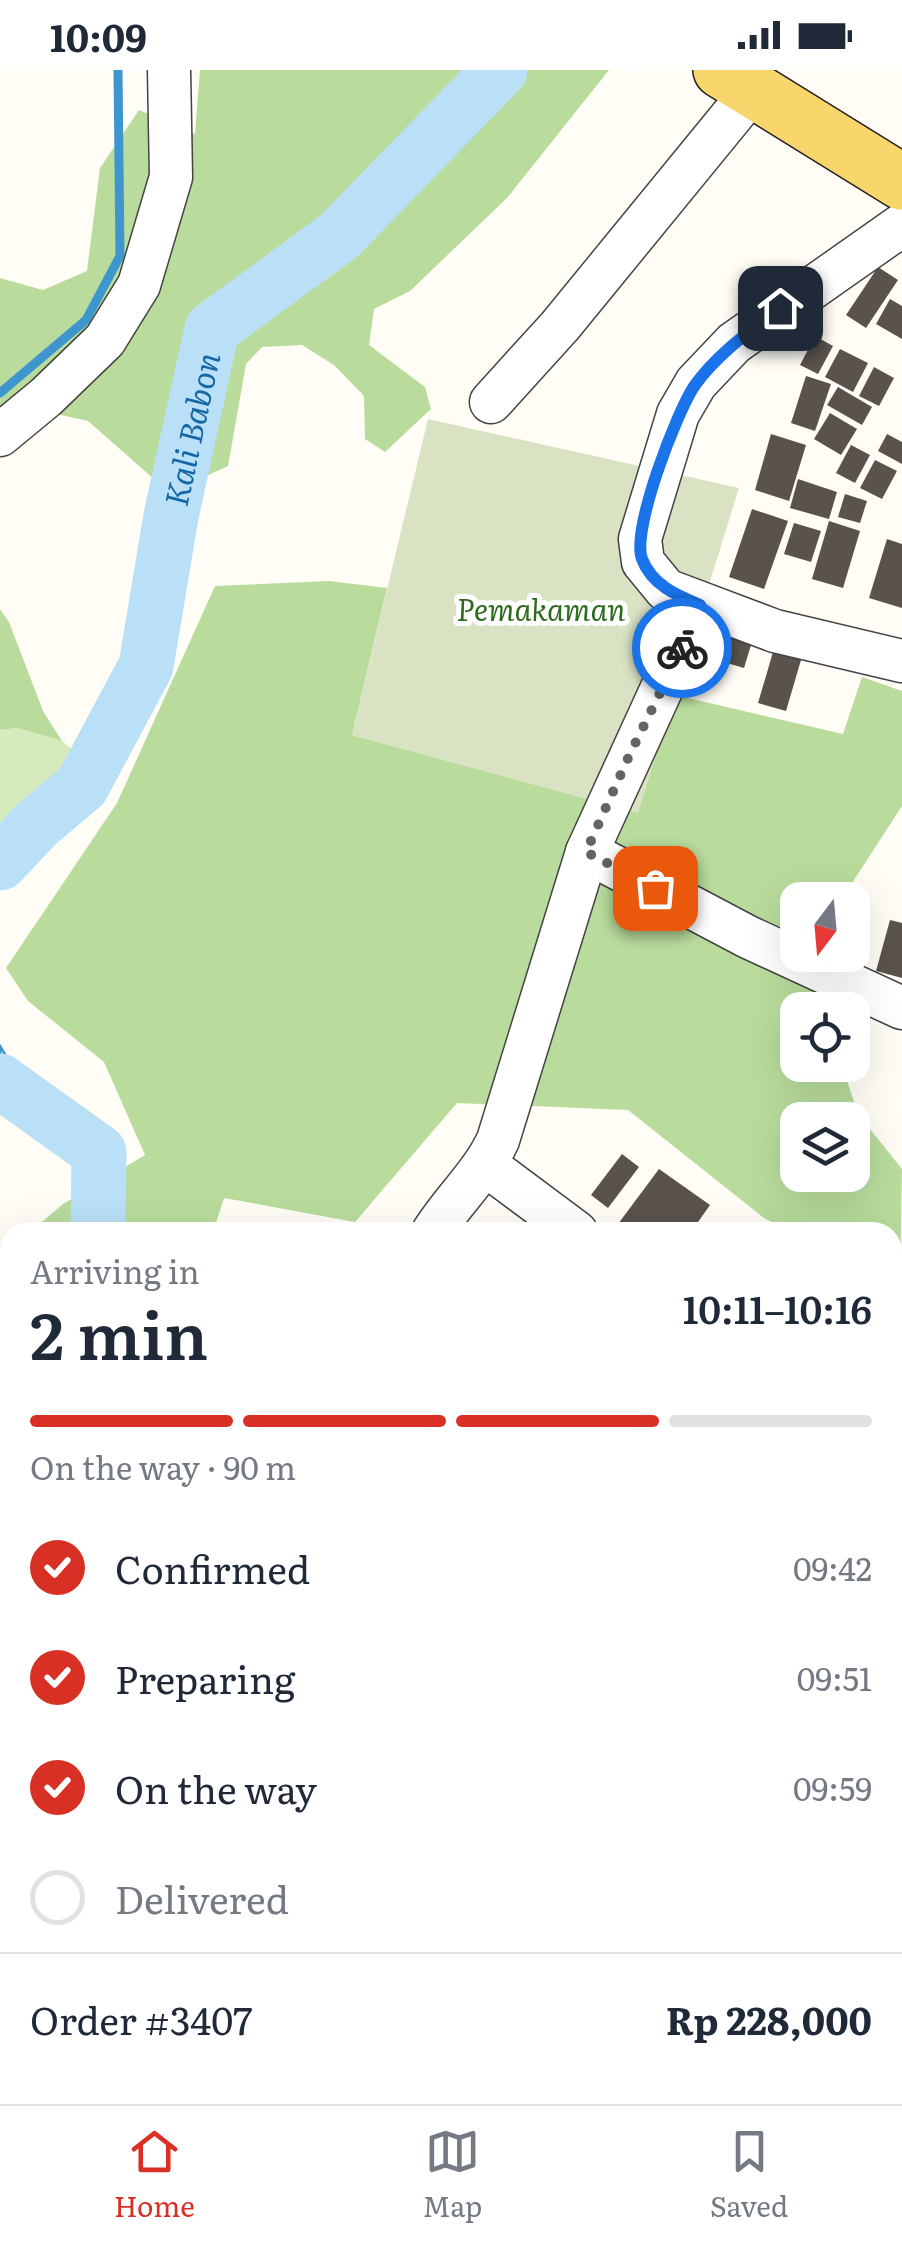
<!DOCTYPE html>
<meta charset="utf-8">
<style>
body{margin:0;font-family:Literata,serif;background:#f2f2f3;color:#1f2937;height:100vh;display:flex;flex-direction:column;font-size:38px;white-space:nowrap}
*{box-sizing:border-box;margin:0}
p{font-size:32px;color:#747a83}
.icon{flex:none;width:55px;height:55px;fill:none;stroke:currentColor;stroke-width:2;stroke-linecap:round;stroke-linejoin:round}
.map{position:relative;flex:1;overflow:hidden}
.details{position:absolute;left:0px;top:1152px;width:902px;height:882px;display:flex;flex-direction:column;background:#fff;border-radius:30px 30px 0 0;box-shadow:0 10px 40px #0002}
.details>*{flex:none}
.needle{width:65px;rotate:196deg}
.fabs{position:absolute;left:780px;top:812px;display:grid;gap:20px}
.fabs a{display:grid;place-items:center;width:90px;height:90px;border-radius:20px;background:#fff;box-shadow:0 10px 40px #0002;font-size:50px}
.pin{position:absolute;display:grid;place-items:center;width:85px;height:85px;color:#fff;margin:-42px;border-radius:20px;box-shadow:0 5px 15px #0006}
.courier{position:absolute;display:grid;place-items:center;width:100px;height:100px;margin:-50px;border:8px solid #1a73e8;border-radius:50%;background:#fff;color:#222;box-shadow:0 2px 12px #0007}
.head em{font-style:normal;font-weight:600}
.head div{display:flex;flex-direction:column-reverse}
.head{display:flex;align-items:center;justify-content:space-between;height:170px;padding:0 30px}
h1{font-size:65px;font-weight:600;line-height:75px}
.bar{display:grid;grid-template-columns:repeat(4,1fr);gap:15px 10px;align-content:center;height:120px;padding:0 30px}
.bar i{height:12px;border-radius:8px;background:#e0e1e3}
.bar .active{background:#d93025}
.bar p{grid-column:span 4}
.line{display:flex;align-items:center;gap:25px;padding:0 30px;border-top:2px solid #e0e1e3}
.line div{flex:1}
ol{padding:0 30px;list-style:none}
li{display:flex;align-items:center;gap:30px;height:110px}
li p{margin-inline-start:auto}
li .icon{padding:10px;border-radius:50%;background:#d93025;color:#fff;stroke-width:4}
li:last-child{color:#747a83}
li i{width:55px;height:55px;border:5px solid #e0e1e3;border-radius:50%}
.status{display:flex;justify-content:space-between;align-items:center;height:70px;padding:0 50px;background:#fff;direction:ltr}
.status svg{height:28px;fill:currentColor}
.menu{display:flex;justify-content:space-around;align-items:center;height:140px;border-top:2px solid #e0e1e3;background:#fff;font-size:28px;color:#747a83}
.menu a{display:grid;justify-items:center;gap:5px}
.menu .active{color:#d93025}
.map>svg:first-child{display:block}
</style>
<div class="status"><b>10:09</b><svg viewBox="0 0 49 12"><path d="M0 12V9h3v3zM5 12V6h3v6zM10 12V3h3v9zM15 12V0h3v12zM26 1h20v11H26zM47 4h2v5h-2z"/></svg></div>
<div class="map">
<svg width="902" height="2034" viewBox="0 0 902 2034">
<rect width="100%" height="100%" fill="#fffdf5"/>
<polygon fill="#d5ebbd" points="17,658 62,671 79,685 90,687 78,711 41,739 0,776 0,660"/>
<g fill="#b9dc9c" fill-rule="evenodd">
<polygon points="200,0 609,0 507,128 410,221 374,239 369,275 425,317 431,339 385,382 365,369 364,326 334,295 302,275 262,277 246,294 228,396 202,408 155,410 88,351 11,334 0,343 0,208 43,220 87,201 100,98 139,40 195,64"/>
<path d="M329,511L387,518L352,665L637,742L675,625L843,664L862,607L902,621V736L852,813L846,830H798V885L817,914L825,940H798V995H842L858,1044L902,1099L900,1222L893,1218L892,1162H791L764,1148L628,1040L457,1033L355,1152L224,1128L213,1162H30L63,1134L145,1085L104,992L28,931L6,898L117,733L215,516ZM798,1050H852V1105H798Z"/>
<polygon points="0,539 9,552 43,641 62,671 17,658 0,660"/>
<polygon points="10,1286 10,1892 0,1884 0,1296"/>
<polygon points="106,2025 225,2025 223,2034 110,2034"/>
<polygon points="451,2025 631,2025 632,2034 448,2034"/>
</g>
<polygon fill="#d9e3c4" points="428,349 739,418 638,743 352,665"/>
<g fill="#b9e0f7" stroke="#3f96cf" stroke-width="2.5">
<polygon points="41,739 55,747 13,785 0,805 0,776"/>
<path d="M0,976L16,1003L65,1048C41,1065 22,1045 0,1032Z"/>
</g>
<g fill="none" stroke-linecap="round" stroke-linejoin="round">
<polyline stroke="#3f96cf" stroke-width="9" points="0,323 86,250 120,186 118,0"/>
<g stroke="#b9e0f7" stroke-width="55">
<path id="s1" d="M0,793L37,754L82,716L146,596L171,446L212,259L339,166L500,0"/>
<polyline points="0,1011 99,1082 98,1162"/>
<polyline points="0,1339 10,1327"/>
<polyline points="0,1613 10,1634"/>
<polyline points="512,2034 513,2025"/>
</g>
</g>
<g fill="#5a524d">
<polygon points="878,197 898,210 866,258 846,245"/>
<polygon points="890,229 902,236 902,269 876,254"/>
<polygon points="815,266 833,276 818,304 800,295"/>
<polygon points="840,279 868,293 853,322 825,307"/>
<polygon points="874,297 894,308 879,336 859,326"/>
<polygon points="806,306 831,314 815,361 791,353"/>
<polygon points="838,317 872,337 862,355 827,335"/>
<polygon points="830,343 857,359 841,385 814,369"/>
<polygon points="771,364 806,375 789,431 755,420"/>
<polygon points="887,364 902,372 902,394 878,381"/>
<polygon points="851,375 870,385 855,413 836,403"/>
<polygon points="875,390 897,401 882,429 860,418"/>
<polygon points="798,409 837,422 829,449 790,438"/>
<polygon points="845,424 867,431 860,453 838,447"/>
<polygon points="752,439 788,451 764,519 729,507"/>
<polygon points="829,451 860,461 843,518 812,509"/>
<polygon points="794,453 821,461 811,492 784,484"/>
<polygon points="887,469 902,474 902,538 869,528"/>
<polygon points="704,547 755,562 744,598 693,583"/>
<polygon points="778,565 806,573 786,641 758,633"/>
<polygon points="890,850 902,853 902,908 876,901"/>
<polygon points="622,1084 639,1097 608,1138 591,1125"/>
<polygon points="659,1099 710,1135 691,1162 629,1162 618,1154"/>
<polygon points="902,1256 902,1311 892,1318 892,1264"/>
<polygon points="898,1476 902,1478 902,1543 892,1536 892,1483"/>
<polygon points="902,1798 902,1846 892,1839 892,1812"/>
<polygon points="902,1868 902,1908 892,1905 892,1881"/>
<polygon points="7,1933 10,1935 10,1966 0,1959 0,1942"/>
<polygon points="0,1968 10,1974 10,2003 0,1997"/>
<polygon points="902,1998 902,2034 878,2034 884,2025 892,2025 892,2012"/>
<polygon points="20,2025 71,2025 64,2034 13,2034"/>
<polygon points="246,2025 275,2025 281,2034 251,2034"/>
<polygon points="684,2025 741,2025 738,2034 681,2034"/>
</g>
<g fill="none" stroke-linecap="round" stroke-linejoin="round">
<g stroke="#444" stroke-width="45">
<g id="minor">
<polyline points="902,155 734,273 696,313 678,344 640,469 643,492 666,520 775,561 902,591"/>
<polyline points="491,332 560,256 753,20"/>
<polyline points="0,365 46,327 105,270 139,215 171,107 169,0"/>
<polyline points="587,782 748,867 902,938"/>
<polyline points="486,1095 576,1162"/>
<path d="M433,1162C453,1130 482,1105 498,1070L587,782L700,535"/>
<polyline points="892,1424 902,1433"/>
<polyline points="892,1706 902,1712"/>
<polyline points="892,1921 902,1926"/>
<polyline points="750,2034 753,2025"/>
</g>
</g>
<g stroke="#222" stroke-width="58">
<polyline id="major" points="721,0 902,112"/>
</g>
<use href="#minor" stroke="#fff" stroke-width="42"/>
<use href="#major" stroke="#f9d66b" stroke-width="55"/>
</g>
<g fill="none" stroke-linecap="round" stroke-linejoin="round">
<polyline stroke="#646461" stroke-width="10" stroke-dasharray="0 18" points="655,818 586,782 629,686 682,578"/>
<path stroke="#1a73e8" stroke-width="12" d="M682,578L700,535C676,525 652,515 642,489C631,460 677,341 695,315C717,284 750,261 780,238"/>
</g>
<g text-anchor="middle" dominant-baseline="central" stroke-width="10" stroke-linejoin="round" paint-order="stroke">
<g font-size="30" font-style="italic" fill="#2f6b1f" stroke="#fff">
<text x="541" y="538">Pemakaman</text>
</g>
<g font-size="32" font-style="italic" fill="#1768a6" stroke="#fff">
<text stroke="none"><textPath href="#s1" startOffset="490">Kali Babon</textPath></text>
</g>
</g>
</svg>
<div class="fabs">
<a><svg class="needle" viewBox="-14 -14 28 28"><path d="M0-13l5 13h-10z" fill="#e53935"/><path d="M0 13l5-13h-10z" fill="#747a83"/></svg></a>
<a><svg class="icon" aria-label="locate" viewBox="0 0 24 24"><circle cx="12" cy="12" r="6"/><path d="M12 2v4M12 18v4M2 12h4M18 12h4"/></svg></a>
<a><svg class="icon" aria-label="layers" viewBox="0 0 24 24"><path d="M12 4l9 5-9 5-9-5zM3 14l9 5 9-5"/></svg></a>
</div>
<div class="pin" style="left:655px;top:818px;background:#ea580c"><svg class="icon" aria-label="bag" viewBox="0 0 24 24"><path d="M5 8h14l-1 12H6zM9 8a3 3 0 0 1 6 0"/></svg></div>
<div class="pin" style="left:780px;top:238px;background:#1f2937"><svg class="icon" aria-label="home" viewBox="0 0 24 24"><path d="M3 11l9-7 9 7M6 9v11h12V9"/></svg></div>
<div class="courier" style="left:682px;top:578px"><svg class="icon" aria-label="bike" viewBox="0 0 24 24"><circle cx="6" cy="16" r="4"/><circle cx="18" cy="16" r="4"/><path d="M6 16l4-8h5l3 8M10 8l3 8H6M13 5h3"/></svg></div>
<section class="details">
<div class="head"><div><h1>2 min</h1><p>Arriving in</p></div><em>10:11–10:16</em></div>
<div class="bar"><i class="active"></i><i class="active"></i><i class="active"></i><i></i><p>On the way · 90 m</p></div>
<ol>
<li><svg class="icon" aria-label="check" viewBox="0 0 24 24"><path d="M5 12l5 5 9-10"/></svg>Confirmed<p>09:42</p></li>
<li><svg class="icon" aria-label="check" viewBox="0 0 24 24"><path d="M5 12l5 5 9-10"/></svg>Preparing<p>09:51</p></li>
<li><svg class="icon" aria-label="check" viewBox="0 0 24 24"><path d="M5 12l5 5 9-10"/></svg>On the way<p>09:59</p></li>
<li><i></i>Delivered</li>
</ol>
<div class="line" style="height:130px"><div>Order #3407</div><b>Rp 228,000</b></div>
</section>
</div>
<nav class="menu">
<a class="active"><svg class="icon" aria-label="home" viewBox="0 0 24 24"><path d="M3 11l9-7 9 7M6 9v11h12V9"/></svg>Home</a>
<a><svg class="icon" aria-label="map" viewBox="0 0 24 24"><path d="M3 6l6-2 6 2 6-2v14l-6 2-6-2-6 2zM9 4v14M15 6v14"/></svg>Map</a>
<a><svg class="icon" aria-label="saved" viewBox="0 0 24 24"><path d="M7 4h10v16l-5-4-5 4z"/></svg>Saved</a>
</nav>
